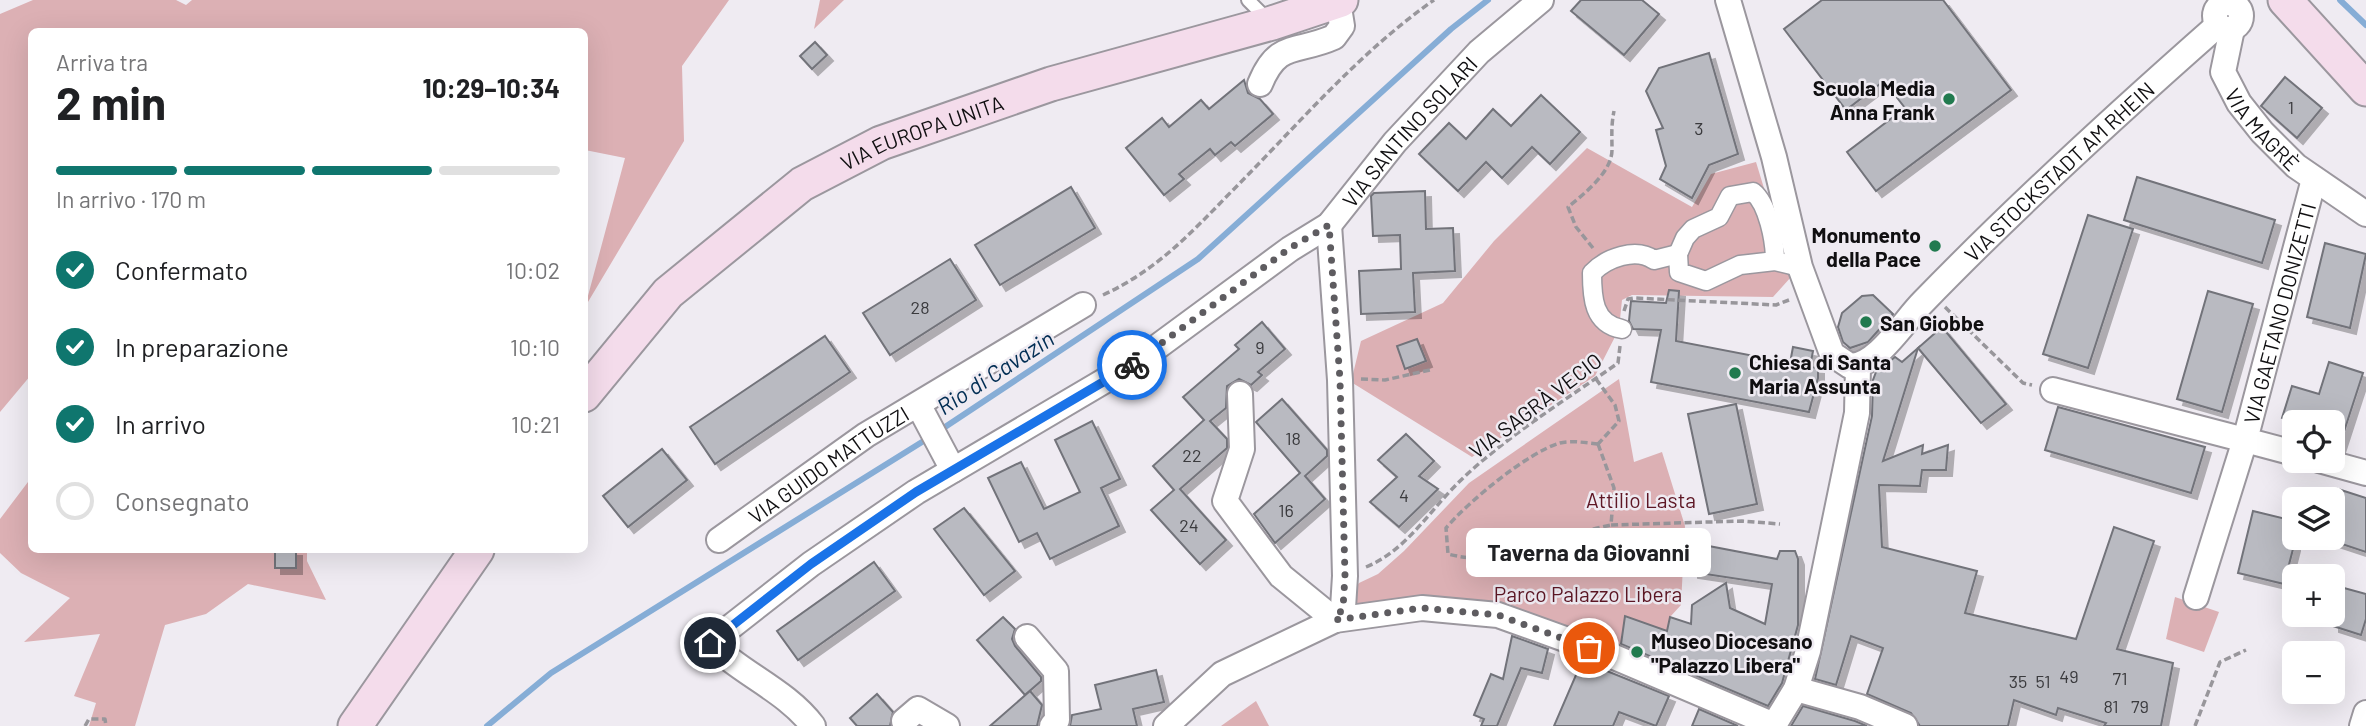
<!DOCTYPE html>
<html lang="it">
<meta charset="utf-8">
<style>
body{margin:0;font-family:Barlow,sans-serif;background:#f6f6f6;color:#202124;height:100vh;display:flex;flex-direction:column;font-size:26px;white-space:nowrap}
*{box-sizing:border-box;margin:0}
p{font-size:23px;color:#757577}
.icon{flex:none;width:38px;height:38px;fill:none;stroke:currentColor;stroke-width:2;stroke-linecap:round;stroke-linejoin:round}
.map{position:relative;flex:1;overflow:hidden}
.sheet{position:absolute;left:28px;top:28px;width:560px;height:525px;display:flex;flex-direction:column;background:#fff;border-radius:10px;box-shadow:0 7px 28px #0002}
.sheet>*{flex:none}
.fabs{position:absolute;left:2282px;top:410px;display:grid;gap:14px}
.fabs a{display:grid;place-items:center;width:63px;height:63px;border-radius:10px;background:#fff;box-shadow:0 7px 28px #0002;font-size:35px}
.pin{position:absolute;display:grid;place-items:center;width:60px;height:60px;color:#fff;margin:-30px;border:4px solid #fff;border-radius:50%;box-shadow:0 2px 7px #0007}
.courier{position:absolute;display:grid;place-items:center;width:70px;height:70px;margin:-35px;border:5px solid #1a73e8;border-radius:50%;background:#fff;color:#222;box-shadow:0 2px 9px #0007}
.bubble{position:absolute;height:49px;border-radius:10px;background:#fff;box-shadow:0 7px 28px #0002;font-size:23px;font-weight:700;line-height:49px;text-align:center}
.summary em{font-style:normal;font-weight:700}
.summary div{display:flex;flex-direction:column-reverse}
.summary{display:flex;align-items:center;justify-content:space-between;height:119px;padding:0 28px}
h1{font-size:46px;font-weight:700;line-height:52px}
.bar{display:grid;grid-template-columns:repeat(4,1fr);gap:10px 7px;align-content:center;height:84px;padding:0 28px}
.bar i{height:9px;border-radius:5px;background:#e0e0e0}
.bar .active{background:#0f766e}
.bar p{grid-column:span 4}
ol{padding:0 28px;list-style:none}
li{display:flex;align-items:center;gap:21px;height:77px}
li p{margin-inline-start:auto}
li .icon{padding:7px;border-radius:50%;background:#0f766e;color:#fff;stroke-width:4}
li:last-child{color:#757577}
li i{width:38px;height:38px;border:4px solid #e0e0e0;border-radius:50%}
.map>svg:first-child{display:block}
</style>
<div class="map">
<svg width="2366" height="726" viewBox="0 0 2366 726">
<defs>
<filter id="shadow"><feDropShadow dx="6" dy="6" stdDeviation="0" flood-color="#0004"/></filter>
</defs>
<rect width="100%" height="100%" fill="#efebf2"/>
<g fill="#dcb0b4">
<polygon points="33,0 176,0 186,5 192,0 729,0 682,66 684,141 585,307 625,158 585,150 584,32 32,32 31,375 0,412 0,14"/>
<polygon points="820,0 844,0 814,29"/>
<polygon points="1587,148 1692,207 1711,174 1756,162 1791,277 1773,297 1632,295 1622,300 1619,329 1595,376 1472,457 1351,382 1361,341 1443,303 1494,241"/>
<polygon points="1619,379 1634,462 1662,452 1685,526 1681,605 1670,617 1667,631 1625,616 1619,653 1546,623 1362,609 1351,602 1351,594 1359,583 1378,574 1404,551 1469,483"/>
<polygon points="31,478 32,550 307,550 307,561 326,600 248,584 206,614 165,625 135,726 89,726 96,703 74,696 100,634 24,642 70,598 21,573 0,553 0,519"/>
<polygon points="2175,597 2219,612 2204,652 2166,639"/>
<polygon points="1256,701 1269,726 1221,726"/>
</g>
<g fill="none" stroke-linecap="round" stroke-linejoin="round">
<g stroke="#86add6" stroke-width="6">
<polyline points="2340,0 2366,25"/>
<polyline points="939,431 1198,259 1451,29 1488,0"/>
<polyline points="487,726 551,673 930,437"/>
</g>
</g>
<g fill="#b9bac1" stroke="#72737a" stroke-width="2" filter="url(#shadow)">
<polygon points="1581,0 1642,0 1659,14 1624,55 1571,11"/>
<polygon points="1822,0 1943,0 2011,90 1876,191 1847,152 1905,108 1884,81 1846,110 1784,29"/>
<polygon points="815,42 827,55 812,69 800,56"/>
<polygon points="1709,53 1738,154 1709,165 1692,198 1660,179 1666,166 1656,130 1663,128 1646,91 1659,68"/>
<polygon points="2285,77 2322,108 2297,138 2261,106"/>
<polygon points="1244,80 1248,93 1260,99 1273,114 1235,146 1231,142 1215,155 1210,149 1179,174 1184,179 1164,195 1126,148 1162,118 1169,127 1201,100 1209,109"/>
<polygon points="1541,95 1580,132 1550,164 1532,147 1502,178 1486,162 1458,191 1419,154 1449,123 1466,139 1493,109 1511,126"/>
<polygon points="2137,177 2275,220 2262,263 2124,220"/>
<polygon points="1071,187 1095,228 1000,285 975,245"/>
<polygon points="1425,191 1426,229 1453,228 1455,271 1413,273 1415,312 1361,314 1359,271 1401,269 1400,235 1373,236 1371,196 1374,193"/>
<polygon points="2088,215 2133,229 2088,368 2043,354"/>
<polygon points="2325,243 2366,254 2350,328 2307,317"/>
<polygon points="950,259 976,300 890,355 863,313"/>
<polygon points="1669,290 1679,291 1676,341 1790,363 1793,347 1813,351 1810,367 1818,368 1818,378 1809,412 1651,382 1661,330 1633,329 1629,321 1631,301 1666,303"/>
<polygon points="2208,291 2253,304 2222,412 2177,399"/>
<polygon points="1873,295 1893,314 1868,342 1850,348 1843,342 1838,327 1842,313 1862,296"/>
<polygon points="1262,322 1285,349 1258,372 1262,375 1251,385 1239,379 1227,386 1226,408 1210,421 1227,439 1227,448 1180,489 1226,540 1200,564 1151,510 1174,490 1153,466 1204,420 1183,397 1239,349 1235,345"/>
<polygon points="1942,327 2006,404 1981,423 1918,348"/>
<polygon points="825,336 850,372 715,464 690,427"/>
<polygon points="1417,339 1426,361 1405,369 1397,346"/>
<polygon points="1918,348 1883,461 1923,445 1922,454 1948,445 1946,470 1922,470 1920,486 1879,485 1882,547 1977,571 1965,613 2076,639 2114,527 2154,541 2117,649 2173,663 2161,726 2104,726 2106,723 2058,708 2056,715 2014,700 2008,726 1920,726 1911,713 1867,694 1883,648 1851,636 1836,685 1815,679 1872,416 1873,380 1876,372 1895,357 1902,362"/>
<polygon points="2329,362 2363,373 2338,450 2333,448 2333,422 2293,422 2282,418 2292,386 2319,394"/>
<polygon points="1282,399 1327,450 1327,456 1305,476 1325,499 1275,543 1254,514 1300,473 1256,422"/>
<polygon points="1736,404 1757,504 1709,514 1688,414"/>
<polygon points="2058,407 2205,447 2191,493 2045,450"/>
<polygon points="1092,421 1120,479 1101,488 1119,526 1050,559 1037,533 1019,542 988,478 1021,462 1044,509 1080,492 1055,440"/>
<polygon points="1406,434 1434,461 1419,476 1438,489 1399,527 1370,502 1397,477 1378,460"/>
<polygon points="662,449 687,480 628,527 603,496"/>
<polygon points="2338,489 2366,498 2366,552 2333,541 2333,505"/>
<polygon points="964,508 1015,571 984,595 934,529"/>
<polygon points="2253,511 2294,521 2294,545 2284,584 2238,573"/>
<polygon points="1693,543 1777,559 1780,551 1795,551 1798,559 1798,625 1782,683 1768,706 1621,644 1625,616 1667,631 1670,617 1691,624 1692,605 1726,583 1730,608 1765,624 1772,584 1692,572"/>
<rect x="275" y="550" width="21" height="18"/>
<polygon points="874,562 895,591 798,660 777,631"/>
<polygon points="2333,585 2366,594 2366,619 2361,635 2333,626"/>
<polygon points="1003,617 1015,629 1012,639 1015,646 1041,677 1041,681 1025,695 977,640"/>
<polygon points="1512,636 1548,649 1542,673 1521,668 1497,726 1481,726 1484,719 1474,715 1491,674 1503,679"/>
<polygon points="1582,661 1669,696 1656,726 1619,712 1613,726 1554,726"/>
<polygon points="1156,670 1164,702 1133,709 1137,726 1070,726 1072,715 1101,709 1095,685"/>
<polygon points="1030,691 1042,705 1037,726 990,726"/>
<polygon points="877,694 893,712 890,726 857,726 850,718"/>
<polygon points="1803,706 1855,721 1867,726 1791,726"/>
<polygon points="1699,709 1738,726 1692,726"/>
</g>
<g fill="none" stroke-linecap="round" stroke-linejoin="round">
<g stroke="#9b979e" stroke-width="16">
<polyline id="service" points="1248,0 1269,21"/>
</g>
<g stroke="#9b979e" stroke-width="21">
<g id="pedestrian">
<path d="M1775,261L1740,265L1706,281L1679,272L1678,254L1685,238L1693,229L1719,217L1730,196L1753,192C1768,204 1775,241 1775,261L1800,267"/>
<path d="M1622,329C1593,324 1592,297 1592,273C1606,258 1636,247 1654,260L1678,254"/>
</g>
</g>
<g stroke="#9b979e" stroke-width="28">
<g id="minor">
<path id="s1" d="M1728,0L1774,157L1800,267L1832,354L1850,366C1877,366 1904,321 1923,302C2017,205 2117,114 2218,25"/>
<circle cx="2228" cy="16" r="13"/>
<path id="s2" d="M2232,29L2223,72L2239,103L2262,132L2296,166L2366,214"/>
<path d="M1260,84C1278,40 1296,54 1334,37L1342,26L1338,1"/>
<polyline points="1329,225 1340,380 1345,576 1343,608 1335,620"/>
<polyline points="2053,390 2245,440 2196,597"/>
<polyline points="1240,394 1242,449 1225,501 1281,576 1335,620"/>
<polyline points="919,406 953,470"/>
<path id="s3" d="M2294,453L2245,440L2314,179"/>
<polyline points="2319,460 2366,473"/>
<path id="s4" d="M719,540L866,435L1083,305"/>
<polyline points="1027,637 1056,671 1057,720 1052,726"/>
<polyline points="1796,689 1860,707 1905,726"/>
<polyline points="904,721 918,709 947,726"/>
<polyline points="1774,725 1796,689 1808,651 1857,413 1858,366"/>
<path id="s5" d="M813,726C787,691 742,674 710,643L811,564L916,492L1138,361L1290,249L1329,225L1395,142L1479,52L1541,0"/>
<polyline points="1166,726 1222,674 1335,620 1422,608 1498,615 1612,656 1774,725"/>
<polyline points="2362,726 2366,713"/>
</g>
</g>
<g stroke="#9b979e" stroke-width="37">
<g id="secondary">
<polyline points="2285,0 2366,89"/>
<path id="s6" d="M584,395L668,293L802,184L881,143L1051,84L1272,23L1341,0"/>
<polyline points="355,726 477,550"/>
</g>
</g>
<g stroke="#98969b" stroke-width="3.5" stroke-dasharray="7 3.5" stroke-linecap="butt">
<path d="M1593,248L1576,227L1568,207C1584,194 1612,172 1612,150C1612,136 1611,126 1614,111"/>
<path d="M1103,295C1157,270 1190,234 1231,192C1296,127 1358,53 1434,0"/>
<polyline points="1945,307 2023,383 2032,385"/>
<polyline points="1624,311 1628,299 1635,298 1776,305 1789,300"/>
<polyline points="1361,379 1385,380 1430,370"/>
<polyline points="1596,379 1615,405 1619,421 1598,444"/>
<polyline points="1526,409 1537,421"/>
<path d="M1598,444C1587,443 1571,440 1560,443C1528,452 1468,502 1446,528L1448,554C1507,570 1558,535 1611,525"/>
<polyline points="1598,444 1614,488 1611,525 1742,521 1780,524"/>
<path d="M1366,567C1407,550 1429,511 1460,481C1504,438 1567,399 1618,363L1620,346"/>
<polyline points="85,726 89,719 105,719 106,726"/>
<polyline points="2195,726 2220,662 2246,650"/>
</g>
<use href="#service" stroke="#fff" stroke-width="12"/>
<use href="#pedestrian" stroke="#fff" stroke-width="18"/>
<use href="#minor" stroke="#fff" stroke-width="24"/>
<use href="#secondary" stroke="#f4dceb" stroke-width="33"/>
</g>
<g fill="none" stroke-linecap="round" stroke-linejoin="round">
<polyline stroke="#5e5c60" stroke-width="7" stroke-dasharray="0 12.6" points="1132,365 1290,248 1329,225 1340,380 1345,576 1343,608 1335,620 1422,608 1498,615 1589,648"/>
<polyline stroke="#1a73e8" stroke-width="9" points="710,643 811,564 916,492 1132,365"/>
</g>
<g fill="#217a4f" stroke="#efebf2" stroke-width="2.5">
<circle cx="1949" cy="99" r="7"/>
<circle cx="1935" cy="246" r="7"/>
<circle cx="1866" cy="322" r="7"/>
<circle cx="1735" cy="373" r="7"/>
<circle cx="1637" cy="652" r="7"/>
</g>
<g text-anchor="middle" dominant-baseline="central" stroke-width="5" stroke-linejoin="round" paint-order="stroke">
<g font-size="18" fill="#3a3a3d">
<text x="2291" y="107">1</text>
<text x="1699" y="128">3</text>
<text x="920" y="307">28</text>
<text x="1260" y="347">9</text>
<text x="1293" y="438">18</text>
<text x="1192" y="455">22</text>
<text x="1404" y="495">4</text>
<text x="1286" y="510">16</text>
<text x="1189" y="525">24</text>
<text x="2069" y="676">49</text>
<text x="2120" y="678">71</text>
<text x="2018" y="681">35</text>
<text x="2043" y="681">51</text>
<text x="2111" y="706">81</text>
<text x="2140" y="706">79</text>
</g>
<g font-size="21" font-weight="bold" fill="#100f11" stroke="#efebf2" text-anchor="start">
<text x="1935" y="87" text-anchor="end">Scuola Media<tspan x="1935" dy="24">Anna Frank</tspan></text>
<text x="1921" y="234" text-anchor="end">Monumento<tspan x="1921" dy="24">della Pace</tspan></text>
<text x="1880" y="322">San Giobbe</text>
<text x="1749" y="361">Chiesa di Santa<tspan x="1749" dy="24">Maria Assunta</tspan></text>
<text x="1651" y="640">Museo Diocesano<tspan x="1651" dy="24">"Palazzo Libera"</tspan></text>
</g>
<g font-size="21" fill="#100f11" stroke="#efebf2">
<text stroke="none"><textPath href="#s2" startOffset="114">VIA MAGRÈ</textPath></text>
<text stroke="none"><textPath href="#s5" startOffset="1004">VIA SANTINO SOLARI</textPath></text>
<text stroke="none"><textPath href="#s6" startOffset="436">VIA EUROPA UNITA</textPath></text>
<text stroke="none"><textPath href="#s1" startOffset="679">VIA STOCKSTADT AM RHEIN</textPath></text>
<text stroke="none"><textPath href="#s3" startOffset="182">VIA GAETANO DONIZETTI</textPath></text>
<text transform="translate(1535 405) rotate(-37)">VIA SAGRÀ VECIO</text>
<text stroke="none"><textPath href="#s4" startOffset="133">VIA GUIDO MATTUZZI</textPath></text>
</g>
<g font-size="21" fill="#5e1725" stroke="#efebf2">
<text x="1641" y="499">Attilio Lasta</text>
<text x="1588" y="593">Parco Palazzo Libera</text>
</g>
<g font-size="23" font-style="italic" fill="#012d53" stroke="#efebf2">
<text transform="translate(995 372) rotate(-33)">Rio di Cavazin</text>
</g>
</g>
</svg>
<div class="fabs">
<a><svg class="icon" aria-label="locate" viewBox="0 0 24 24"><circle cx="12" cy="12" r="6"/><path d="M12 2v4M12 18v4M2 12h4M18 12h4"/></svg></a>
<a><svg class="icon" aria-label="layers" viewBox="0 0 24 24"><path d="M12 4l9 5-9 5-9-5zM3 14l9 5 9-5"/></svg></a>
<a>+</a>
<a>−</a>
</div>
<div class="pin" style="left:1589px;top:648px;background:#ea580c"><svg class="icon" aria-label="bag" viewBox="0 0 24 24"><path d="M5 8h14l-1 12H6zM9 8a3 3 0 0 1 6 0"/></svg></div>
<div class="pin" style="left:710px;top:643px;background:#1f2937"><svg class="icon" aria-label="home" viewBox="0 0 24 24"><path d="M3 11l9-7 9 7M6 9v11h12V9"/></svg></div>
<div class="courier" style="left:1132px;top:365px"><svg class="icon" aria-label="bike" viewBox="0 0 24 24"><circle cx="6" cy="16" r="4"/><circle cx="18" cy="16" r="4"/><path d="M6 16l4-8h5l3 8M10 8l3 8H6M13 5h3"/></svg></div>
<div class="bubble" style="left:1466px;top:528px;width:245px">Taverna da Giovanni</div>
<section class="sheet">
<div class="summary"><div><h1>2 min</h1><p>Arriva tra</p></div><em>10:29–10:34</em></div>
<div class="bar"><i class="active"></i><i class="active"></i><i class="active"></i><i></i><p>In arrivo · 170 m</p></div>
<ol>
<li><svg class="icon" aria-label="check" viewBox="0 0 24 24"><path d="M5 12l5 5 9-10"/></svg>Confermato<p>10:02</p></li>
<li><svg class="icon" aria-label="check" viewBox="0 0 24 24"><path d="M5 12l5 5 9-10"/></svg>In preparazione<p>10:10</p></li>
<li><svg class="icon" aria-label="check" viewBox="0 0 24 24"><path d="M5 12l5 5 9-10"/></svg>In arrivo<p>10:21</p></li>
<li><i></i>Consegnato</li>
</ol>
</section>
</div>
